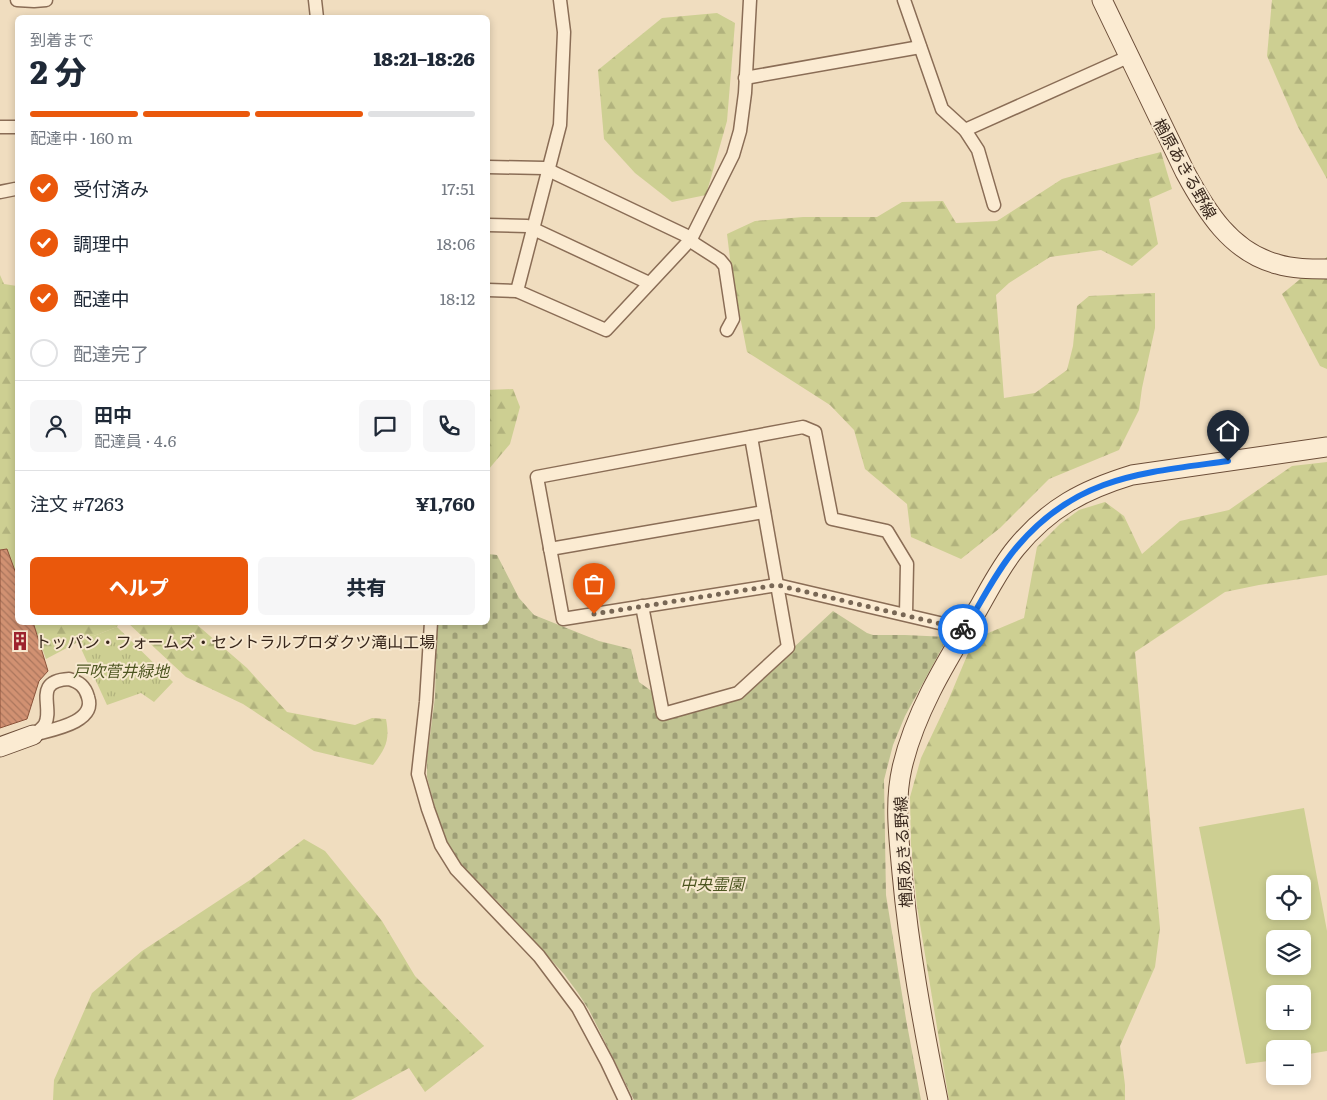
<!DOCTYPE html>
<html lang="ja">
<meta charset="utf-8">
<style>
body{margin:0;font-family:Literata,"Noto Sans JP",serif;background:#f6f6f7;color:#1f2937;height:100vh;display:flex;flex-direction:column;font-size:19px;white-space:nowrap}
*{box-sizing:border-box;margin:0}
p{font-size:16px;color:#747a83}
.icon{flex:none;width:28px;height:28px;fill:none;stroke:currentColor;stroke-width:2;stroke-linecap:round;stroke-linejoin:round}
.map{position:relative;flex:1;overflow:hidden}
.side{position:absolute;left:15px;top:15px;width:475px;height:610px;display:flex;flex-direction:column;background:#fff;border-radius:8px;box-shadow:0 2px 8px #0003}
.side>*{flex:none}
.buttons{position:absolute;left:1266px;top:875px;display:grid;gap:10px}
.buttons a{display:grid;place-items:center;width:45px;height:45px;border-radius:8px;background:#fff;box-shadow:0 2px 8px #0003;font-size:25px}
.pin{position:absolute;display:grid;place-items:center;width:42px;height:42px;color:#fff;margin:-51px -21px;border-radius:50% 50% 50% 0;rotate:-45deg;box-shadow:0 0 5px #0007}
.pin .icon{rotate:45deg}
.courier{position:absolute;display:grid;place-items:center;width:50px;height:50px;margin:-25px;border:4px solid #1a73e8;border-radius:50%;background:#fff;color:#222;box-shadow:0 1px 6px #0007}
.summary em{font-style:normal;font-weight:800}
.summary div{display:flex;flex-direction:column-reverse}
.summary{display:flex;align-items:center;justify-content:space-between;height:85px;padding:0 15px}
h1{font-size:32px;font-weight:800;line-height:38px}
.bar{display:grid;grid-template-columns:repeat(4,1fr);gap:8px 5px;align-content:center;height:60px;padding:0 15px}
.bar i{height:6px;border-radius:4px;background:#e0e1e3}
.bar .active{background:#ea580c}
.bar p{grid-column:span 4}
.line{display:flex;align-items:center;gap:12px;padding:0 15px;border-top:1px solid #e0e1e3}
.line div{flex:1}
.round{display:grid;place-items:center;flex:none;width:52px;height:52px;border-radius:8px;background:#f6f6f7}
ol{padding:0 15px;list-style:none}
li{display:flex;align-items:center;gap:15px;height:55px}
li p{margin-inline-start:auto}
li .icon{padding:5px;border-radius:50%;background:#ea580c;color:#fff;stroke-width:4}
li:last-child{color:#747a83}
li i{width:28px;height:28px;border:2px solid #e0e1e3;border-radius:50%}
.primary-button{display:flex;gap:10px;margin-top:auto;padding:10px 15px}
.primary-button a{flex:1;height:58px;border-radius:8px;background:#ea580c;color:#fff;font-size:20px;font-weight:800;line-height:58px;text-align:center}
.primary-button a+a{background:#f6f6f7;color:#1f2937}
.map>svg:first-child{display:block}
</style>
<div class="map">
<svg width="1327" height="1100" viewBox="0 0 1327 1100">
<defs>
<pattern id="forest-firs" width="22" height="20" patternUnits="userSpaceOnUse" patternTransform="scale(1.25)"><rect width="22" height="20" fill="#cdcf92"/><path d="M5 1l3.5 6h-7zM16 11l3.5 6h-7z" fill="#b1b27d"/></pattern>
<pattern id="cemetery-stones" width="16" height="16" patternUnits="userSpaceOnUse" patternTransform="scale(1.25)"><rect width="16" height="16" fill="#c1c392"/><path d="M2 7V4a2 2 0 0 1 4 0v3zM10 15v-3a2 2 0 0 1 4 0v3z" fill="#9e9e76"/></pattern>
<pattern id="park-tufts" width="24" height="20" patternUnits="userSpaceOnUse" patternTransform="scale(1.25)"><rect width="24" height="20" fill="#cdcf92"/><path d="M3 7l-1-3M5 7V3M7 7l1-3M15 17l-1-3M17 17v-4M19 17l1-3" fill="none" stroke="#b1b27d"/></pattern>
<pattern id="building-back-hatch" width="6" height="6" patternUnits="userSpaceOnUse" patternTransform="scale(1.25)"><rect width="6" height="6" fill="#d19172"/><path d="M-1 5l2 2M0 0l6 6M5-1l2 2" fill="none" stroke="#ab765d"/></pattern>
</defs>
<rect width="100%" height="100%" fill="#f0ddbf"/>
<path fill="#cdcf92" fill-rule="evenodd" d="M1304,808L1327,931V1051L1303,1055L1302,1049H1275V1060L1246,1064L1199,827ZM1275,884H1302V911H1275ZM1275,939H1302V966H1275ZM1275,994H1302V1021H1275Z"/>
<g fill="url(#forest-firs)">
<polygon points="1272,0 1327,0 1327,179 1298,127 1267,56"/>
<polygon points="717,13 735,23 727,121 706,195 672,202 635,173 604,139 598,70 662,18"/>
<polygon points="1161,152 1172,189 1149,199 1158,244 1132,266 1101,250 1050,257 1009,283 996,295 1004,398 1035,393 1067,370 1073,346 1077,306 1089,296 1155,293 1155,328 1142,388 1139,410 1119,450 1049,479 1000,528 961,559 911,537 907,504 865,469 854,430 830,405 747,352 732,275 727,234 755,221 803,217 877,217 902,202 943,201 956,223 997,221 1062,179 1137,158"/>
<polygon points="1327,257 1327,369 1320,366 1282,294"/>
<polygon points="0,275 4,284 17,286 17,579 7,549 0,550"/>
<polygon points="513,389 520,407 510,444 488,470 488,390"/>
<polygon points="1327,462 1327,575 1259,585 1225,592 1135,652 1160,928 1155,967 1120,1046 1125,1085 1125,1100 949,1100 917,906 911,846 910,797 921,758 948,701 974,639 1024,618 1037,547 1060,524 1079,510 1105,502 1124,516 1142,554 1180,521 1229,510 1292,466"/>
<polygon points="33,623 119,623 117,627 78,642 46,659"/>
<path d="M128,623H195L247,668L287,712L355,725L372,718L386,719C390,740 386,748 373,765L314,751L243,704L186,677Z"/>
<polygon points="304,839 325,851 382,921 415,976 484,1046 425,1092 409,1068 351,1100 53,1100 54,1080 92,993 142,951 250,880"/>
</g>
<polygon fill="url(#cemetery-stones)" points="488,554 497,555 519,598 534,615 599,641 631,649 639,682 657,695 660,716 740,697 833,611 867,633 873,635 905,635 948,637 905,716 893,745 884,780 886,895 906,1019 921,1100 634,1100 589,1010 578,993 564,974 501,905 462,866 446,840 436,812 427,777 427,759 435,697 437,623 488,622"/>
<polygon fill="url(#park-tufts)" points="117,627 173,682 154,702 141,693 107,705 78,642"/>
<polygon fill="url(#building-back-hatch)" stroke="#8b533a" points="7,549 18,579 18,622 33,622 48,671 39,681 27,719 0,728 0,550"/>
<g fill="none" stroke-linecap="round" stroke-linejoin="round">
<g stroke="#8a6d56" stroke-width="15">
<g id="street">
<polyline points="17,0 34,1 46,0"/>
<polyline points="315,0 317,18"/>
<polyline points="560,0 564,32 560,125 517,291 606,330 691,239 733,155 740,131 745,93 750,0"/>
<polyline points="904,0 942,109 965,130 978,150 994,205"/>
<polyline points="745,78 920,47"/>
<polyline points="0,127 18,127"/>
<polyline points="965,130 1128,57"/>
<polyline points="488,167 544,168 687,236 695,244 720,260 725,266 733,319 727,330"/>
<polyline points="0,192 15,189"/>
<polyline points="488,225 527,226 649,283"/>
<polyline points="488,290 517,291"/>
<polyline points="550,549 764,512"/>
<polyline points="642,606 663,714 738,693 788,647 751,437"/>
<polyline points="906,614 907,564 887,531 832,519 815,432 803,427 537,477 563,619 777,585 965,629"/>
<polyline points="431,622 426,702 418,774 428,809 441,845 456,869 539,956 578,1008 607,1062 625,1100"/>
<path d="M69,679C79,682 85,686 88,697C97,723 50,730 33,735C37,732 42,729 45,724C54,707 32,681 69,679Z"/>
</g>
</g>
<g stroke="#6c4e39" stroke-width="21">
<g id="secondary">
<path d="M1102,0L1185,172C1206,211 1231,252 1277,264C1293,269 1310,269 1327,269"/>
<polyline points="0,747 33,735"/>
<path d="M938,1100C923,1025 909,950 902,873C899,838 894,803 902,768C915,711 948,659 978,609C990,588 1001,566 1016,548C1049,508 1083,490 1132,475L1327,447"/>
</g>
</g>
<use href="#street" stroke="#fbebd2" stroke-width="12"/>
<use href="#secondary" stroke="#fbebd2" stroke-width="19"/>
</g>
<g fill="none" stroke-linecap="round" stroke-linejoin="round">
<polyline stroke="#786755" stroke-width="5" stroke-dasharray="0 9" points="594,614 777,585 963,629"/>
<path stroke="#1a73e8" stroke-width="6" d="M963,629H965C981,602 996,572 1016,548C1076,476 1142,473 1228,461"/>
</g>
<defs>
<g id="building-bare" transform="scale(1.5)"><path d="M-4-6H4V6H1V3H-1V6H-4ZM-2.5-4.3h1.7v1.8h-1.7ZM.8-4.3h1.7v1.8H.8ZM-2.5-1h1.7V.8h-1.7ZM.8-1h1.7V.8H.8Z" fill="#9d222e" stroke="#f7e8cf" stroke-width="2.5" paint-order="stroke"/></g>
</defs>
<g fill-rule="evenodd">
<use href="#building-bare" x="20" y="641"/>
</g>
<g text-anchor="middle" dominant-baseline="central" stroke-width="4" stroke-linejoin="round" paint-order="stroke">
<g font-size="16" fill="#38271c" stroke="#f7e8cf">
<text transform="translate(1186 168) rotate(61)">楢原あきる野線</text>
<text transform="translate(902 852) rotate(-93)">楢原あきる野線</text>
</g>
<g font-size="16" fill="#38271c" stroke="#f7e8cf" text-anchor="start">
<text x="35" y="641">トッパン・フォームズ・セントラルプロダクツ滝山工場</text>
</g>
<g font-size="16" font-style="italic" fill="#4d5621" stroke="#f7e8cf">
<text x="121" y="670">戸吹菅井緑地</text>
<text x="712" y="883">中央霊園</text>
</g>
</g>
</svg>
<div class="buttons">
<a><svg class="icon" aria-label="locate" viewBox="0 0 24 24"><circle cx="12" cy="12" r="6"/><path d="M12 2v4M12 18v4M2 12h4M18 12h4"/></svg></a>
<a><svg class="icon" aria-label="layers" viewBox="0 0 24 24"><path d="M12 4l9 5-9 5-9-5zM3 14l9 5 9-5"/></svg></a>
<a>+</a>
<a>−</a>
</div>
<div class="pin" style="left:594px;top:614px;background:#ea580c"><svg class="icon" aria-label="bag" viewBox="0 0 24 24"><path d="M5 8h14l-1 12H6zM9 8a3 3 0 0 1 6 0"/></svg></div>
<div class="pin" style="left:1228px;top:461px;background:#1f2937"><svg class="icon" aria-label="home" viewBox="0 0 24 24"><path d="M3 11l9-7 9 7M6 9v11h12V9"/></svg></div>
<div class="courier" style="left:963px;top:629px"><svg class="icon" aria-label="bike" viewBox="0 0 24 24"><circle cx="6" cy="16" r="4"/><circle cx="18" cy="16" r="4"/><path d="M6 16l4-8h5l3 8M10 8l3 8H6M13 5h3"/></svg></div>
<section class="side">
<div class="summary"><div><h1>2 分</h1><p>到着まで</p></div><em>18:21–18:26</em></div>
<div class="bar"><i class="active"></i><i class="active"></i><i class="active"></i><i></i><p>配達中 · 160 m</p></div>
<ol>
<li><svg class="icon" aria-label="check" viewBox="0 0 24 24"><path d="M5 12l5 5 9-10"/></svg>受付済み<p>17:51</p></li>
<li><svg class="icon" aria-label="check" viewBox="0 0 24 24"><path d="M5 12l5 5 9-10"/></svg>調理中<p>18:06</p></li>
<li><svg class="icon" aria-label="check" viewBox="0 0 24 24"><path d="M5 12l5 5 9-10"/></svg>配達中<p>18:12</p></li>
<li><i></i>配達完了</li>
</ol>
<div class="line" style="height:90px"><a class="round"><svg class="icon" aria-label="person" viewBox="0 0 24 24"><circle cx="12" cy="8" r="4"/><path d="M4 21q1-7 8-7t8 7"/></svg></a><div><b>田中</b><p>配達員 · 4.6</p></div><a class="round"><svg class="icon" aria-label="chat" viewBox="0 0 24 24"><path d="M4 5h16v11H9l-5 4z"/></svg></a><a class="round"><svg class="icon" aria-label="phone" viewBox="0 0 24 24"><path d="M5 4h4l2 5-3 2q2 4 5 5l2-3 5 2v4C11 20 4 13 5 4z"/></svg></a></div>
<div class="line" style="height:65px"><div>注文 #7263</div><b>¥1,760</b></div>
<div class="primary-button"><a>ヘルプ</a><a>共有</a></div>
</section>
</div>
